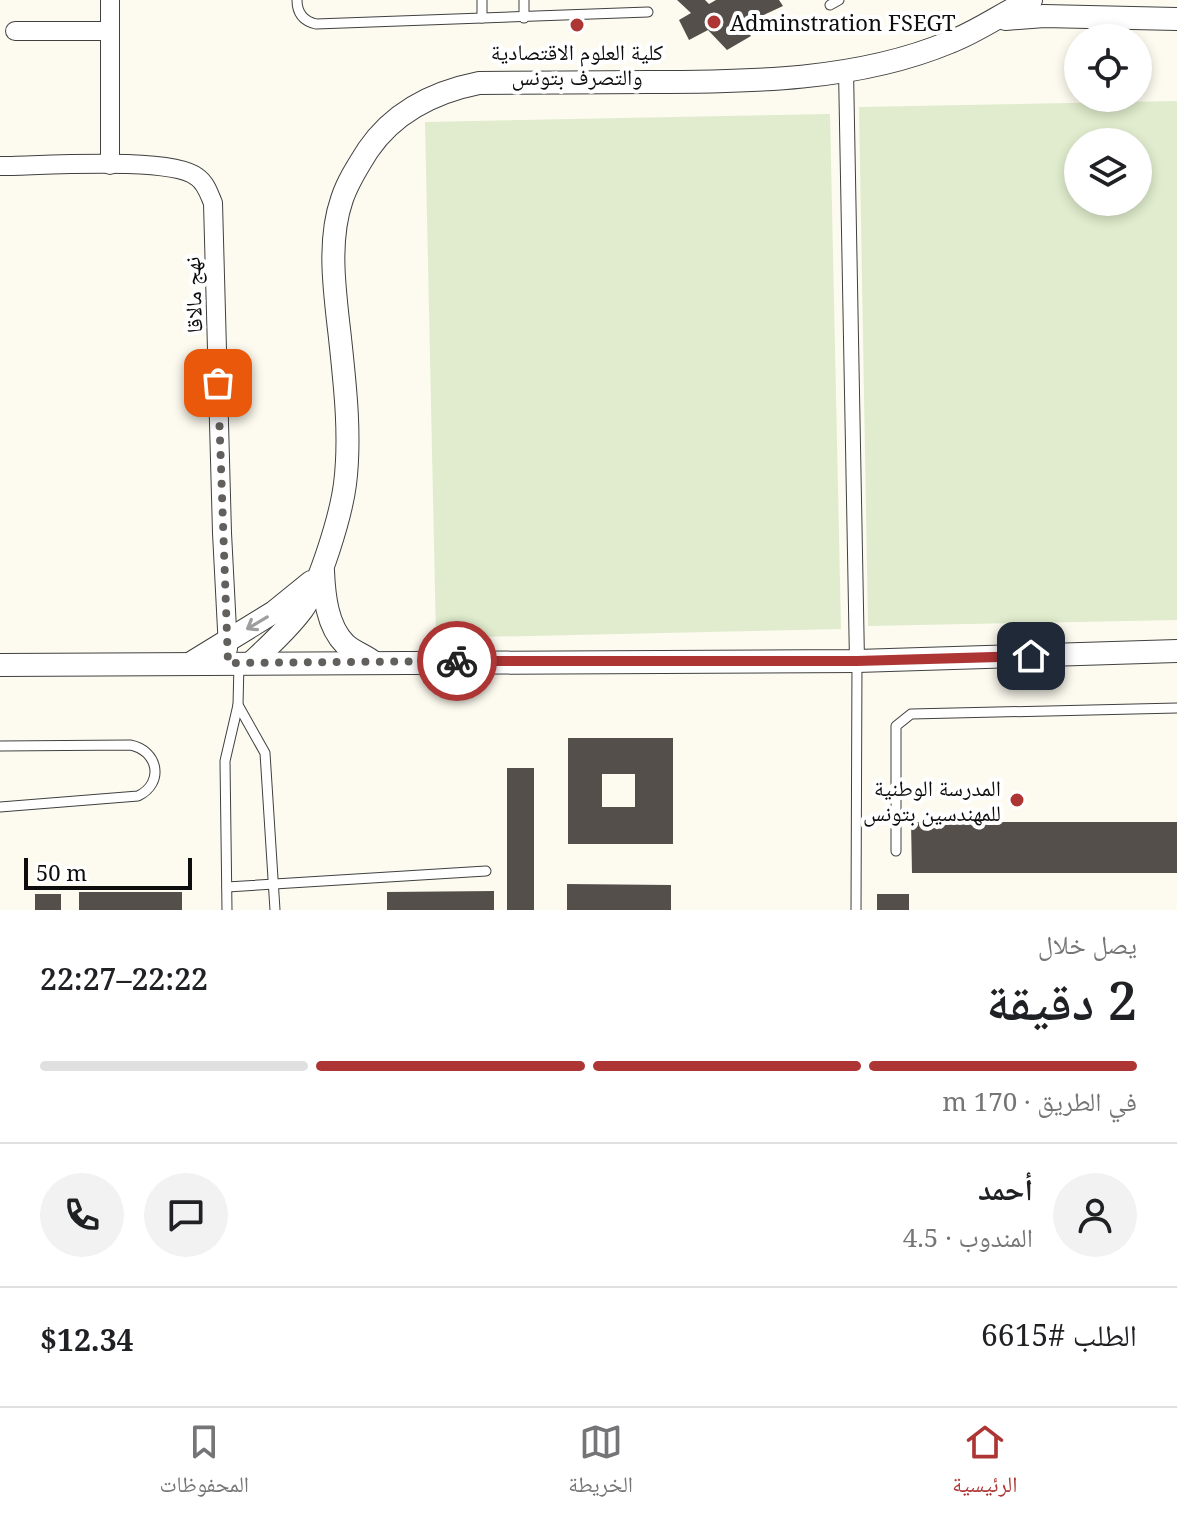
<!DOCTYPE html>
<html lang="ar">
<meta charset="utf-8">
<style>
body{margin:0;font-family:"Noto Serif","Noto Naskh Arabic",serif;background:#f2f2f2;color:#202124;direction:rtl;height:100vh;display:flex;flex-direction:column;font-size:30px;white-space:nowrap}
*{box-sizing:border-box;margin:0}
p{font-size:26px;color:#757577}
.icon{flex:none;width:44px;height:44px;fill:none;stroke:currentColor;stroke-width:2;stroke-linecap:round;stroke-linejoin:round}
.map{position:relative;height:910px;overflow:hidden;direction:ltr}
.sheet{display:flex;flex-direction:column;background:#fff;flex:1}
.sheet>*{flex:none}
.tools{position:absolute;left:1064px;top:24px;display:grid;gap:16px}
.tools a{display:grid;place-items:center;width:88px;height:88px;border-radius:50%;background:#fff;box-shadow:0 4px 12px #0003;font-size:40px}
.scale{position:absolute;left:24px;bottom:20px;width:168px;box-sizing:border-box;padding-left:8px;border:4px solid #0d0d0d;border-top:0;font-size:22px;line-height:28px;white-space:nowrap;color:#0d0d0d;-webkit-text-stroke:6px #fff;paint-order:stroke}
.pin{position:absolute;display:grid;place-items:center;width:68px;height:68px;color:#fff;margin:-34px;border-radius:16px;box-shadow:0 4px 12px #0006}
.courier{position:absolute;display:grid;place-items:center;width:80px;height:80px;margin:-40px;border:6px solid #ad3635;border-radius:50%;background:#fff;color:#222;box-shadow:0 2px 10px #0007}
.overview em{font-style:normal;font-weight:600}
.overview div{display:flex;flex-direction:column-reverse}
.overview{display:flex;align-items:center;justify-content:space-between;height:136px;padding:0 40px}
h1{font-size:52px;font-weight:600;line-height:60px}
.bar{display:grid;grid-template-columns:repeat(4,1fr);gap:12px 8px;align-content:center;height:96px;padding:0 40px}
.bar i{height:10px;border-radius:6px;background:#e0e0e0}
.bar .selected{background:#ad3635}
.bar p{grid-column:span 4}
.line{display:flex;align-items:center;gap:20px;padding:0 40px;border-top:2px solid #e0e0e0}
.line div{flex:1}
.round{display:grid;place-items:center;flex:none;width:84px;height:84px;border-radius:42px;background:#f2f2f2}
.tab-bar{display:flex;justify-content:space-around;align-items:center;height:112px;border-top:2px solid #e0e0e0;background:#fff;font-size:22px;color:#757577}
.tab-bar a{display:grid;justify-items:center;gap:4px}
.tab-bar .selected{color:#ad3635}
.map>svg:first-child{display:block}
</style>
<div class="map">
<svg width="1177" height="910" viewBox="0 0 1177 910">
<rect width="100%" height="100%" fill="#fdfbef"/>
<g fill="#e0eccd" fill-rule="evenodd">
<path d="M1177,101V620L868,626L859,107ZM1078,142H1138V202H1078Z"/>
<polygon points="830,114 841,629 436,638 425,122"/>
</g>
<g fill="#554f4b" fill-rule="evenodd">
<polygon points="677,0 705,0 709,4 716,0 779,0 783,6 742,25 751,36 727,50 708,30 689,40 679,20 691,13"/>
<path d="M568,738H673V844H568ZM602,774H635V807H602Z"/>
<rect x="507" y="768" width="27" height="142"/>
<polygon points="911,822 1177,822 1177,873 912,873"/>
<polygon points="567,884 671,885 671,910 567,910"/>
<polygon points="494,891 494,910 387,910 387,892"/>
<rect x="79" y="892" width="103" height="18"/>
<rect x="35" y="894" width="26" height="16"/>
<rect x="877" y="894" width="32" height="16"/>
</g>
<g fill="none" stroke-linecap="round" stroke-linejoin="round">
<g stroke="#404040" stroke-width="11">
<g id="service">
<path d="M297,0C297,13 303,21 316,24L648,12"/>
<polyline points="482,0 482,18"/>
<polyline points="524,0 524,18"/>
<polyline points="830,5 839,0"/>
<polyline points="238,705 265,753 275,910"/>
<path d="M0,746L130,745C158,750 165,783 138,796L0,807"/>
<polyline points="896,851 896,726 911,714 1177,708"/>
<polyline points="227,887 486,871"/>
<polyline points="227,910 225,761 238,705 239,663"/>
<polyline points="856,910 857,661"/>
</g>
</g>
<g stroke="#404040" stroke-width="16">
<polyline id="pedestrian" points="846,70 857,661"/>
</g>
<g stroke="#404040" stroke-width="20">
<g id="minor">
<polyline points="15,31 110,31"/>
<polyline points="110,165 110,0"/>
<path d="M0,166C38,166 172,156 197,177C206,183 209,194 213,203L222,533L228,649"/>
</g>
</g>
<g stroke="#404040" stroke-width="24">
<g id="tertiary">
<polyline points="1005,19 1044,16 1177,19"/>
<path d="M323,571C324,595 327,626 345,644C352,651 364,655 372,661"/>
<polyline points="191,663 274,612 311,582"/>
<path d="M251,663C269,646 287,630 302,610C320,585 341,515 345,484C351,436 345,385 340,338C335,293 327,242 342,199C348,181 358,166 368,150C394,112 434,92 479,83C536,83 593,82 650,82C749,82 857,81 950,42C979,31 1004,12 1031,0"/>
<polyline points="0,665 857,661 1177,651"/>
</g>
</g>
<use href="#service" stroke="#fff" stroke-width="9"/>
<use href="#pedestrian" stroke="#fff" stroke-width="14"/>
<use href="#minor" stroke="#fff" stroke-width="18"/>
<use href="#tertiary" stroke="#fff" stroke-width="22"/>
</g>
<defs><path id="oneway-shaft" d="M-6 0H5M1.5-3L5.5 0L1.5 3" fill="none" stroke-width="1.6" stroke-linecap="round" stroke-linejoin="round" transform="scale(2)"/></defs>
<use stroke="#9e9e9e" href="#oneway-shaft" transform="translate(257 623) rotate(149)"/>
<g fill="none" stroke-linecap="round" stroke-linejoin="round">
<polyline stroke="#61605c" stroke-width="8" stroke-dasharray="0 14.4" points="218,383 228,663 457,661"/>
<polyline stroke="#ad3635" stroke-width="10" points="457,661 857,661 1031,656"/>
</g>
<g fill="#ad3635" stroke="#fff" stroke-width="3">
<circle cx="714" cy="22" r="8"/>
<circle cx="577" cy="25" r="8"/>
<circle cx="1017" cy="800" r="8"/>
</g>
<g text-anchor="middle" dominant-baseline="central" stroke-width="8" stroke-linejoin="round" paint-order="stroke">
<g font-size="22" fill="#0d0d0d" stroke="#fff" text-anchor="start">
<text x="730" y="22">Adminstration FSEGT</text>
<text x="577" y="51" text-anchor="middle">كلية العلوم الاقتصادية<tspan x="577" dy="25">والتصرف بتونس</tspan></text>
<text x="1001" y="787" text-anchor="end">المدرسة الوطنية<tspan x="1001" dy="25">للمهندسين بتونس</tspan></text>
</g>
<g font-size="22" fill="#0d0d0d" stroke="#fff">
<text transform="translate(192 295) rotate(-92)">نهج مالاقا</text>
</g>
</g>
</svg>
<div class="tools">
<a><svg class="icon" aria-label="locate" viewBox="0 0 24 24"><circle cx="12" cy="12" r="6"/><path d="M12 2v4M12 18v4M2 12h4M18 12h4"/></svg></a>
<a><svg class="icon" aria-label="layers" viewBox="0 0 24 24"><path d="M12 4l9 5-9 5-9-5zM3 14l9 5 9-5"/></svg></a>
</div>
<div class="scale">50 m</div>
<div class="pin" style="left:218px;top:383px;background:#ea580c"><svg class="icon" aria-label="bag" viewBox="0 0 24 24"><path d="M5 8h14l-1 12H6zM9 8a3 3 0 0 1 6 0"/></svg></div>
<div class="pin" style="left:1031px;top:656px;background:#1f2937"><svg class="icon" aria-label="home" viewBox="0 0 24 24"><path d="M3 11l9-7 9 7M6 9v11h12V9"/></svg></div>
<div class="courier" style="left:457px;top:661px"><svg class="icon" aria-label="bike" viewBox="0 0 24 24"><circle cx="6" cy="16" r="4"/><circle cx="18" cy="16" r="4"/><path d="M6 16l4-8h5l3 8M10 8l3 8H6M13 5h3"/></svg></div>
</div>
<section class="sheet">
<div class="overview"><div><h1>2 دقيقة</h1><p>يصل خلال</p></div><em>22:22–22:27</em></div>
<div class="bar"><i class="selected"></i><i class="selected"></i><i class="selected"></i><i></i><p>في الطريق · 170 m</p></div>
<div class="line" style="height:144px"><a class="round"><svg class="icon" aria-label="person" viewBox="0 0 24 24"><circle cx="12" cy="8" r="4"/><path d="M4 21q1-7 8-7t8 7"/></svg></a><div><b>أحمد</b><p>المندوب · 4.5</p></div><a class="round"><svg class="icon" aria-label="chat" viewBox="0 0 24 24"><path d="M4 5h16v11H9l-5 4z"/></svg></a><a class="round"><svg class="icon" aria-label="phone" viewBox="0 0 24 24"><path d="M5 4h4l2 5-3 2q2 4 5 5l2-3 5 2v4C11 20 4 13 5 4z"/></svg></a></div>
<div class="line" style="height:104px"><div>الطلب #6615</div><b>$12.34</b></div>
</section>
<nav class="tab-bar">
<a class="selected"><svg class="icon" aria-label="home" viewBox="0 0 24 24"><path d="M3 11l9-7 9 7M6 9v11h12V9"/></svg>الرئيسية</a>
<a><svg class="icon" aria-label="map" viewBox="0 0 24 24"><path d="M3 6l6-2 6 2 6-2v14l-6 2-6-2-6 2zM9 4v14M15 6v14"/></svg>الخريطة</a>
<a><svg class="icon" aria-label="saved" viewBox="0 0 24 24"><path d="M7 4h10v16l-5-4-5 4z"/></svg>المحفوظات</a>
</nav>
